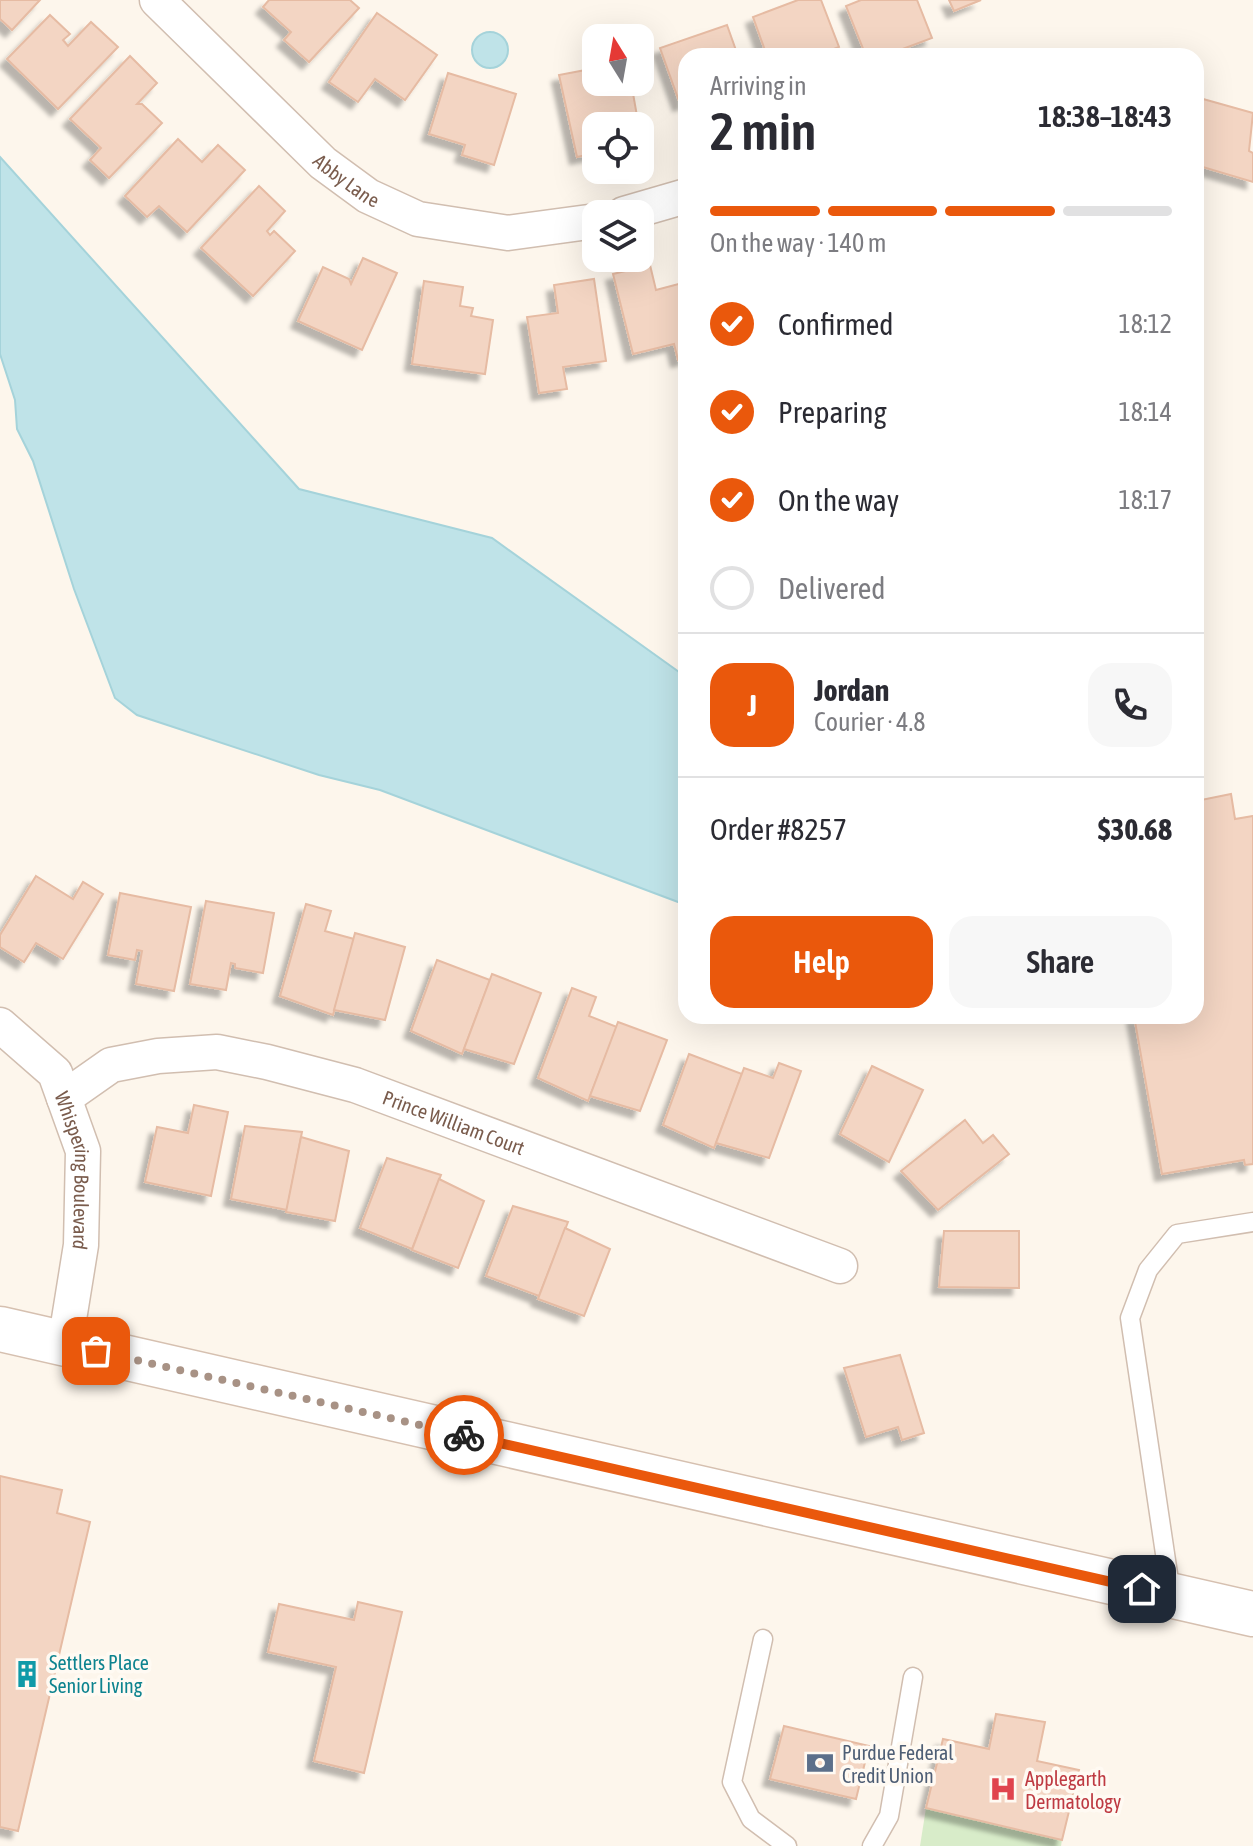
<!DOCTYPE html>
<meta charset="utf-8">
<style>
body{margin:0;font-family:"Asap Condensed",sans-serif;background:#f7f7f7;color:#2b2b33;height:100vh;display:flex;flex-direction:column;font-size:30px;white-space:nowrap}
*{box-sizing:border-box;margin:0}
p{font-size:26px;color:#7c7c81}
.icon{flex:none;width:44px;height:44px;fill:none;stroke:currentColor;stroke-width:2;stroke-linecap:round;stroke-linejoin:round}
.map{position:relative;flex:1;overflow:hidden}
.panel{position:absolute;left:678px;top:48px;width:526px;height:976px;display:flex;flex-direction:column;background:#fff;border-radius:24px;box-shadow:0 8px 32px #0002}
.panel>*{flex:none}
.needle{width:52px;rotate:349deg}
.controls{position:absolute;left:582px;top:24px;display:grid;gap:16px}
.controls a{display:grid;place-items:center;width:72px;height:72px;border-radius:16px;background:#fff;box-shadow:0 8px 32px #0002;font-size:40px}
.pin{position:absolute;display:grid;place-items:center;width:68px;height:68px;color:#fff;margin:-34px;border-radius:16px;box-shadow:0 4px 12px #0006}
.courier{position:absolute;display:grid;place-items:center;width:80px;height:80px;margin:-40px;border:6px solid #ea580c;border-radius:50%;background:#fff;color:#222;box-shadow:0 2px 10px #0007}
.head em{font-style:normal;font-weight:600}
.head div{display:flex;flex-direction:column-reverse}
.head{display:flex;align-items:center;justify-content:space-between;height:136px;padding:0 32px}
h1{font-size:52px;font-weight:600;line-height:60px}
.bar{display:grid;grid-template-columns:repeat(4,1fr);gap:12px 8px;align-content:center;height:96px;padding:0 32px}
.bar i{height:10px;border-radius:6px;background:#e1e1e2}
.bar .active{background:#ea580c}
.bar p{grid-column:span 4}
.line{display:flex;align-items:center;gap:20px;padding:0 32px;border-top:2px solid #e1e1e2}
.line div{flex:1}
.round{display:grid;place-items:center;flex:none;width:84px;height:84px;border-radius:24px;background:#f7f7f7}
ol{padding:0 32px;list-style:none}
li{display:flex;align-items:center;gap:24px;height:88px}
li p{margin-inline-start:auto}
li .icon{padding:8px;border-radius:50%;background:#ea580c;color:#fff;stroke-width:4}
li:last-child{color:#7c7c81}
li i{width:44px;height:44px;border:4px solid #e1e1e2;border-radius:50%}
.action{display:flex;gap:16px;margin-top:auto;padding:16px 32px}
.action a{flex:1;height:92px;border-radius:24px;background:#ea580c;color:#fff;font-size:32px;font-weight:600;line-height:92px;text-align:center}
.action a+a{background:#f7f7f7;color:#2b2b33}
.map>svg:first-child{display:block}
</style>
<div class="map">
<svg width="1253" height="1846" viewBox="0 0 1253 1846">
<defs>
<filter id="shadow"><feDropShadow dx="-7" dy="7" stdDeviation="2" flood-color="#0004"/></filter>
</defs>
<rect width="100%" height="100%" fill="#fdf6ec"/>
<polygon fill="#d8ecc9" points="926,1808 1062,1840 1061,1846 920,1846"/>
<g fill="#bfe3e8" stroke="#a5d3da" stroke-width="2">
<circle cx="490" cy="50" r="18"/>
<polygon points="0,157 299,489 492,538 686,677 686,905 380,790 319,775 137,715 115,698 74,589 33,461 17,429 15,400 0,354"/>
</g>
<g fill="#f3d5c3" stroke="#e6bba3" stroke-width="2" filter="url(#shadow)">
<polygon points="0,0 40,0 12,30 0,19"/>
<polygon points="269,0 350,0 359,8 309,62 284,40 291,32 263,7"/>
<polygon points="798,0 821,0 839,47 816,56 767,56 753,17"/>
<polygon points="861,0 917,0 932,38 884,56 866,56 846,6"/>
<polygon points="949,0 981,0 954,11"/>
<polygon points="377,13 437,55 405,100 375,79 358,102 329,82"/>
<polygon points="50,15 70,34 63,40 68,46 91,22 118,47 58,109 7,59"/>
<polygon points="727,25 738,56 686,56 686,102 680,104 660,48"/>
<polygon points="130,56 157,83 137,104 142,104 162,123 109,178 90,160 101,148 70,119"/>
<polygon points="596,68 596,82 631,82 637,116 596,126 596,153 577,157 559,75"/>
<polygon points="448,73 516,94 494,165 462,155 465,145 429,134"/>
<polygon points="1196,97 1253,113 1249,151 1253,153 1253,182 1196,165"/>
<polygon points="178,139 202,162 218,145 245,170 187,232 159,206 147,217 125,196"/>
<polygon points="259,186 285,211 267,231 270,235 274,231 295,251 253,296 201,248"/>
<polygon points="363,258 397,273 362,350 298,321 323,267 349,279 351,284"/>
<polygon points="650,265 656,290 686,282 686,358 678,360 674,344 633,354 613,274"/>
<polygon points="594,279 606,361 563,367 567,389 539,393 527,317 558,313 554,285"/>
<polygon points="424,281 463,287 460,306 473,308 471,316 493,320 485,374 412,364"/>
<polygon points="1231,794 1235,819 1253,816 1253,1164 1245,1165 1244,1160 1162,1174 1134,1016 1196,1016 1196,940 1203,938 1196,898 1196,801"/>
<polygon points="36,876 73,899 83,882 103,894 63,959 36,943 24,962 0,947 0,935"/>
<polygon points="120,893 191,907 174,991 136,984 142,951 137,950 135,960 108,955"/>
<polygon points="206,901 274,913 263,973 235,968 235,964 231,963 226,990 190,984"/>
<polygon points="306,904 331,911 325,931 354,939 333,1015 280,996"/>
<polygon points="355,933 405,947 385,1020 334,1010"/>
<polygon points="437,960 490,980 462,1054 411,1031"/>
<polygon points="492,974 541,993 514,1064 464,1049"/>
<polygon points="572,988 596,997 589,1016 617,1027 588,1101 538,1078"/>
<polygon points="618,1022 667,1040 640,1111 590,1096"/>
<polygon points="689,1054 742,1074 714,1148 663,1125"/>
<polygon points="779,1063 801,1071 769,1158 716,1143 744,1068 773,1078"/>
<polygon points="872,1066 923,1090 889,1162 840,1134"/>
<polygon points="194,1105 228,1112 211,1196 145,1182 157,1127 188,1133"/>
<polygon points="965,1120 983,1143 993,1135 1009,1154 938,1210 901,1171"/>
<polygon points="245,1126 302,1132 287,1210 231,1199"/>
<polygon points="301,1137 349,1151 335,1221 286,1212"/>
<polygon points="387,1158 441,1175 412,1249 360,1228"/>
<polygon points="439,1179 484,1201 458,1268 412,1250"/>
<polygon points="513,1206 568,1222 539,1296 486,1276"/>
<polygon points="565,1228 610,1249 584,1316 538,1299"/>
<polygon points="944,1231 1019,1231 1019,1288 939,1287"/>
<polygon points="900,1355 924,1433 902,1440 898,1427 866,1437 844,1368"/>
<polygon points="0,1476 62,1490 57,1513 90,1522 18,1831 0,1827"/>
<polygon points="358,1602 402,1612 364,1773 314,1761 336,1667 268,1652 279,1604 354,1620"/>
<polygon points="996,1714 1045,1722 1037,1761 1079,1770 1062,1840 926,1808 943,1739 989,1749"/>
<polygon points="784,1726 869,1746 856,1799 770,1779"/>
</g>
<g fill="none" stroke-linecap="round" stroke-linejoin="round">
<g stroke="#d1beb0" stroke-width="21">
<g id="lane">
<polyline points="1171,1594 1130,1318 1148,1270 1177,1234 1253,1222"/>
<polyline points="763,1639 732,1782 751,1819 787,1846"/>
<polyline points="872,1846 889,1816 913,1677"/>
</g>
</g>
<g stroke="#d1beb0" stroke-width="37">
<g id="street">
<path id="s1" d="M157,0L323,163L368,196L418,219L508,233L596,221"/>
<polyline points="624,214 686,196"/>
<path id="s2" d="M0,1025L55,1073L83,1151L81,1245L65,1344"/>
<path id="s3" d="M64,1098L111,1065L158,1056L217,1052L267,1062L355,1085L840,1266"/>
</g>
</g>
<g stroke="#d6c0b0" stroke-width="47">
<polyline id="secondary" points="0,1329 1253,1614"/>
</g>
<use href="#lane" stroke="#fff" stroke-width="18"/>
<use href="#street" stroke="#fff" stroke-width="34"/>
<use href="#secondary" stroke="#fff" stroke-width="44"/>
</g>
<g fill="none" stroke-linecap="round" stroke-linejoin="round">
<polyline stroke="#a89285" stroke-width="8" stroke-dasharray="0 14.4" points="96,1351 464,1435"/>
<polyline stroke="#ea580c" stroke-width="10" points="464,1435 1142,1589"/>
</g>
<defs>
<g id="building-bare" transform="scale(2.16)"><path d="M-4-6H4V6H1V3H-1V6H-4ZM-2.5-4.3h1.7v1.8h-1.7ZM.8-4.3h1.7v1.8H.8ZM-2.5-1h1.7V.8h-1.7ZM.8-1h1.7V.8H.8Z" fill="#0f9aa8" stroke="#fffaf3" stroke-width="2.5" paint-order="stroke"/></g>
<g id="bank-bare" transform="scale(2.16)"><path d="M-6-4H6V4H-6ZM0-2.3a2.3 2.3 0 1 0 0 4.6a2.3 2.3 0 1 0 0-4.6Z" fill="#5c6f8a" stroke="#fffaf3" stroke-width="2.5" paint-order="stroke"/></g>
<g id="hospital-bare" transform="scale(2.16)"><path d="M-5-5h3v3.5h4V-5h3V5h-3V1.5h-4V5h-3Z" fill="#e0444e" stroke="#fffaf3" stroke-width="2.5" paint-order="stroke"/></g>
</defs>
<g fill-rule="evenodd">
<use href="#building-bare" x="27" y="1674"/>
<use href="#bank-bare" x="820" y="1763"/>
<use href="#hospital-bare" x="1003" y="1789"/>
</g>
<g text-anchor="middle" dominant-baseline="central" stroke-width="7" stroke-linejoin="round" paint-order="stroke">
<g font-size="20" fill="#7a5c4d" stroke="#fffaf3">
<text stroke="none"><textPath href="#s1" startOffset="262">Abby Lane</textPath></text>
<text stroke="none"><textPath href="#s3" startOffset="412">Prince William Court</textPath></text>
<text stroke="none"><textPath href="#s2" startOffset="174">Whispering Boulevard</textPath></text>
</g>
<g font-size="20" fill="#0d838f" stroke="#fffaf3" text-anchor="start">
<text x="49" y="1662">Settlers Place<tspan x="49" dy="23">Senior Living</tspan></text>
</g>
<g font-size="20" fill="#4e5e75" stroke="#fffaf3" text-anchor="start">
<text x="842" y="1752">Purdue Federal<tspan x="842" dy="23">Credit Union</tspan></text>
</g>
<g font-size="20" fill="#be3a42" stroke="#fffaf3" text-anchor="start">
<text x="1025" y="1778">Applegarth<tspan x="1025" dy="23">Dermatology</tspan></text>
</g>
</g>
</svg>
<div class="controls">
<a><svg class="needle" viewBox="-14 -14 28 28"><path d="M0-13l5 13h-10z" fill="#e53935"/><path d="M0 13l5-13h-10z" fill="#7c7c81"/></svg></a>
<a><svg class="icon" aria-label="locate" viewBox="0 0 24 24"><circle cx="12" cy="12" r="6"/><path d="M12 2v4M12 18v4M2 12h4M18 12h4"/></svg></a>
<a><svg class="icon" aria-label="layers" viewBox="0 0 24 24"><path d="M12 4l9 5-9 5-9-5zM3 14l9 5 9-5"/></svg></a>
</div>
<div class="pin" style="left:96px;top:1351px;background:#ea580c"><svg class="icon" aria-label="bag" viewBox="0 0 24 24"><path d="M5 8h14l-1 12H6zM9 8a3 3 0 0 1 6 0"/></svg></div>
<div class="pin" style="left:1142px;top:1589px;background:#1f2937"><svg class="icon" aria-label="home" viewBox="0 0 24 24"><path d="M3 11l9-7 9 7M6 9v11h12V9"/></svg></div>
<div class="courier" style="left:464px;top:1435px"><svg class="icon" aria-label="bike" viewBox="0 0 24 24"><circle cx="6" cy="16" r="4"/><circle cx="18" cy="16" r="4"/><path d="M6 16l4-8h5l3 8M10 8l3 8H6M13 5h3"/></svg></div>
<section class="panel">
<div class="head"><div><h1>2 min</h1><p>Arriving in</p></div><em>18:38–18:43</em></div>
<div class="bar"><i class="active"></i><i class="active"></i><i class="active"></i><i></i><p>On the way · 140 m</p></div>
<ol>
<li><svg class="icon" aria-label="check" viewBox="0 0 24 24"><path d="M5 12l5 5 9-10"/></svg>Confirmed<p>18:12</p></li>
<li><svg class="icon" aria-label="check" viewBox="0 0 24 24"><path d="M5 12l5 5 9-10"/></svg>Preparing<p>18:14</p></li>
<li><svg class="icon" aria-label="check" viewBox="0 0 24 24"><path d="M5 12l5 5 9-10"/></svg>On the way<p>18:17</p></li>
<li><i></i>Delivered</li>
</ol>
<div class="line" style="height:144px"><b class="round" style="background:#ea580c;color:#fff">J</b><div><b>Jordan</b><p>Courier · 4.8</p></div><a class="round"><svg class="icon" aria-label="phone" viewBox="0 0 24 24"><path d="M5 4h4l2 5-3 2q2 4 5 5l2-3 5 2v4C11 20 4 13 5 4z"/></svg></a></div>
<div class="line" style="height:104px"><div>Order #8257</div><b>$30.68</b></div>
<div class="action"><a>Help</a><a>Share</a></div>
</section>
</div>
